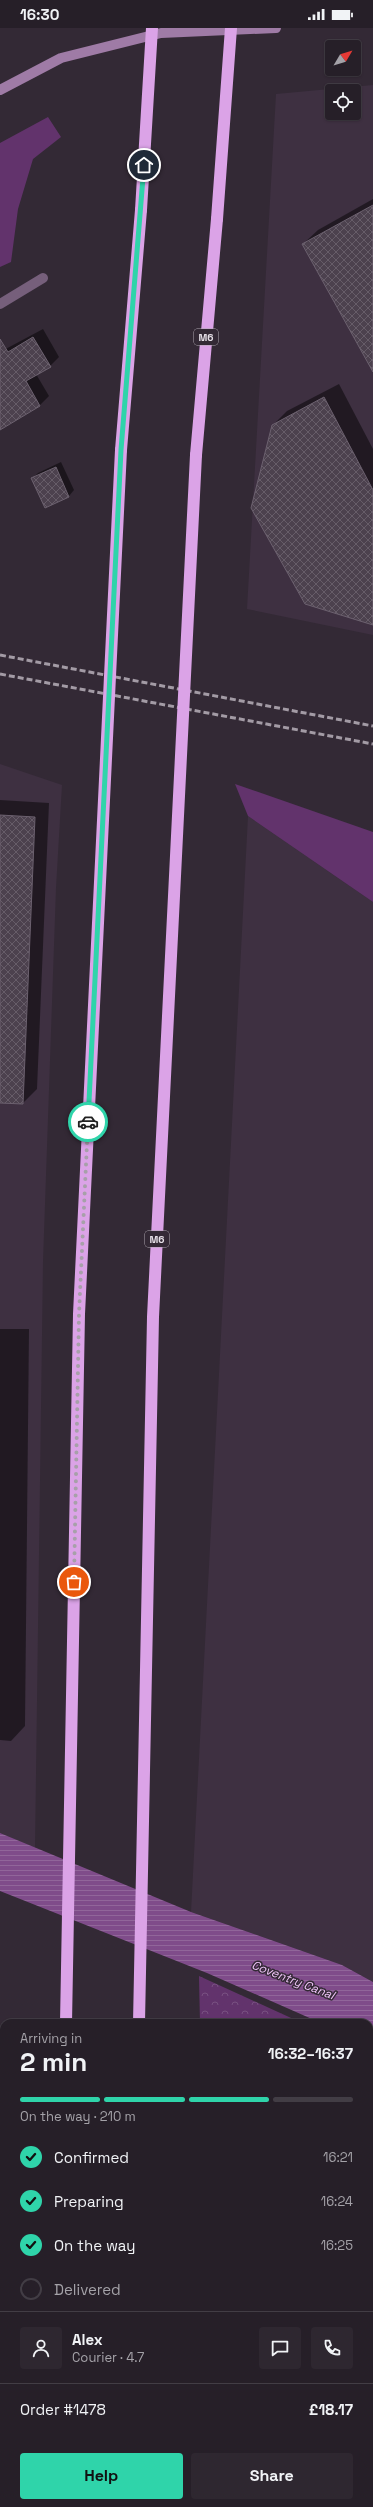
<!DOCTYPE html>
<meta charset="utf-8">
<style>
body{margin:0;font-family:"Space Grotesk",sans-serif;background:#2e2730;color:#f1f3f6;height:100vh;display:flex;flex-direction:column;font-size:15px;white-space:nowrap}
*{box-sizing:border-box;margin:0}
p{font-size:13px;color:#a4a2a8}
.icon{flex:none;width:22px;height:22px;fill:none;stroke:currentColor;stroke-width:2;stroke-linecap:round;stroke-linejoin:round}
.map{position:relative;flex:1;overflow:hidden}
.drawer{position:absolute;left:0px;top:1991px;width:373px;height:488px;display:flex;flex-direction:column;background:#261f28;border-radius:12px 12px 0 0;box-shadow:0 1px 3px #0004,0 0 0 1px #423d45}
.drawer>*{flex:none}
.needle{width:26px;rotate:52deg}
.buttons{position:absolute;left:325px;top:12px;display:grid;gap:8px}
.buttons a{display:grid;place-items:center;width:36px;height:36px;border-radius:4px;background:#261f28;box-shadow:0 1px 3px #0004,0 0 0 1px #423d45;font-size:20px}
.pin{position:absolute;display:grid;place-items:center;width:34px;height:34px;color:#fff;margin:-17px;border:2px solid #fff;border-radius:50%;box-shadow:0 1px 4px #0007}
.courier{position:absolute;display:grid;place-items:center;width:40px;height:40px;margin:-20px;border:3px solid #2fd4aa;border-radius:50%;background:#fff;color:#222;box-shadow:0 1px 5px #0007}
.overview em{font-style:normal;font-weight:800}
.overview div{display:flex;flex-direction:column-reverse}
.overview{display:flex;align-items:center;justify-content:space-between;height:68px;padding:0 20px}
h1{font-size:26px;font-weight:800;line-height:30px}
.bar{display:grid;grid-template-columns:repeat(4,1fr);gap:6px 4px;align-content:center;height:48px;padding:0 20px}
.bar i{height:5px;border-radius:3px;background:#423d45}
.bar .on{background:#2fd4aa}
.bar p{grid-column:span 4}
.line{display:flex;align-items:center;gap:10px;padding:0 20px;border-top:1px solid #423d45}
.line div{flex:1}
.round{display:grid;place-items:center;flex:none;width:42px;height:42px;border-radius:4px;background:#2e2730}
ol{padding:0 20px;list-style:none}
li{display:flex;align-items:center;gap:12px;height:44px}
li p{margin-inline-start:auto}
li .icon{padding:4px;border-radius:50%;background:#2fd4aa;color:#111;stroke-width:4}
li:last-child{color:#a4a2a8}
li i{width:22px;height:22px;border:2px solid #423d45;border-radius:50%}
.button{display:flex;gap:8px;margin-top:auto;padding:8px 20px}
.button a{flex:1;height:46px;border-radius:4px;background:#2fd4aa;color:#111;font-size:16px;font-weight:800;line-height:46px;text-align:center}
.button a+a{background:#2e2730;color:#f1f3f6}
.status{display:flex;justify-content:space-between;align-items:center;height:28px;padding:0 20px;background:#261f28;direction:ltr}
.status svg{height:11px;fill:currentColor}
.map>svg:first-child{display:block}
</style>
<div class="status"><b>16:30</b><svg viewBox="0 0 49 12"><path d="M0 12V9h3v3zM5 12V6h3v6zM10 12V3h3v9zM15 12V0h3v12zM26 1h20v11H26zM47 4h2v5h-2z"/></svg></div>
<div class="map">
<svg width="373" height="2479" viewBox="0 0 373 2479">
<defs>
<pattern id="forest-crowns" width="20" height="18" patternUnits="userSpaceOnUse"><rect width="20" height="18" fill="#62336c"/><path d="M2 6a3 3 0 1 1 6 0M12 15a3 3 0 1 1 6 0" fill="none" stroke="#785081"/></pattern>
<pattern id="water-rules" width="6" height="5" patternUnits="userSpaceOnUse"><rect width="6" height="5" fill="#7f4c8a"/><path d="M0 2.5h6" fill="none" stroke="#91669a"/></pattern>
<pattern id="building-cross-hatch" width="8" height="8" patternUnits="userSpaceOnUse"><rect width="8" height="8" fill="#4c414e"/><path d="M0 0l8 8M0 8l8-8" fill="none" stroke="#665c68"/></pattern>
</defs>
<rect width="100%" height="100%" fill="#332935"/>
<g fill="#3e3041" fill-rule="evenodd">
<path d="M373,57V607L247,581L276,66ZM332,63H354V85H332Z"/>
<polygon points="0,736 62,757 56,860 43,1234 35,1820 0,1805"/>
<polygon points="248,788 373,874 373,1954 342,1937 191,1884"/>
</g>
<g fill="#62336c">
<polygon points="48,89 61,109 33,131 18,181 11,234 0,239 0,115"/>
<polygon points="235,756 373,804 373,874 248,788"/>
</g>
<g fill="url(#forest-crowns)">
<polygon points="199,1948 302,1995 200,1995"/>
<rect x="239" y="2475" width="122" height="4"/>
</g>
<polygon fill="url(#water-rules)" points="0,1805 191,1884 342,1937 373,1954 373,2018 369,2016 369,1995 321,1995 207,1945 0,1863"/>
<g fill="#0007">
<polygon points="373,171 373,341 303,216 318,202"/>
<polygon points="43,301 59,329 50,338 36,346 49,368 40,377 0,400 0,324"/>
<polygon points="339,356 373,421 373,596 272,398 287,383"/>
<polygon points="61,434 74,462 69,468 45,479 32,451 38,445"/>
<polygon points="0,772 49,775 37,1061 23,1075 0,1074"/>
<polygon points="0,1301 29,1301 25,1698 11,1713 0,1712"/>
</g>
<g fill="url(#building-cross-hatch)" stroke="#6c616f">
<polygon points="373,177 373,344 302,216"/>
<polygon points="33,309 51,339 26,353 40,378 0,402 0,311 8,324"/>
<polygon points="324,369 373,462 373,597 305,576 251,480 272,397"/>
<polygon points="56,439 69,469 45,480 31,450"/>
<polygon points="0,787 35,789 23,1076 0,1075"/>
</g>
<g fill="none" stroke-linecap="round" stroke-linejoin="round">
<polyline stroke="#765f7b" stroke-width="10" points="0,276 43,250"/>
<polyline stroke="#9f7ba6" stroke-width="10" points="0,62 61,30 161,5 276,0"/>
<g stroke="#dba3e7" stroke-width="12">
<polyline points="121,422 141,182"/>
<polyline points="196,427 217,191"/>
<polyline points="72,2475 72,2479"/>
<polyline points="144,2475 144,2479"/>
</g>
<g stroke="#a39ba5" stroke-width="3" stroke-dasharray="6 3" stroke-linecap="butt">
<polyline points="0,627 373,698"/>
<polyline points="0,646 373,716"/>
</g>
<g stroke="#dba3e7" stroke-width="12">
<polyline points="141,182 152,0"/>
<polyline points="217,191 231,0"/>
<polyline points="66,1995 79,1286 121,422"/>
<polyline points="139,1995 153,1289 196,427"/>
</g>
</g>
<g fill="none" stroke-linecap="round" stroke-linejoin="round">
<polyline stroke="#a7a0a9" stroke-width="4" stroke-dasharray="0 7.2" points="74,1554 79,1286 88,1094"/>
<polyline stroke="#2fd4aa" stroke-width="5" points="88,1094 121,422 144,137"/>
</g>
<g text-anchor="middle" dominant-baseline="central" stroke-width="3" stroke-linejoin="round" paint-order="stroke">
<g fill="#332935" stroke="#b0a9b2" stroke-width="1">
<rect x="194" y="301" width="24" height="16" rx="3"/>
<rect x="145" y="1203" width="24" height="16" rx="3"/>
</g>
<g font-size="10" font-weight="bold" fill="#e6e0e8">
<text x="206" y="309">M6</text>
<text x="157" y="1211">M6</text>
</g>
<g font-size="12" font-style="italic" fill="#efc4f8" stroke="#332935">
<text transform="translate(293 1952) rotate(21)">Coventry Canal</text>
</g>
</g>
</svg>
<div class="buttons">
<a><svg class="needle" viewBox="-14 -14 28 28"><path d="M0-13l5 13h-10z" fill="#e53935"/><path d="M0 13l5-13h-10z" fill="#a4a2a8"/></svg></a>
<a><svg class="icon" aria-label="locate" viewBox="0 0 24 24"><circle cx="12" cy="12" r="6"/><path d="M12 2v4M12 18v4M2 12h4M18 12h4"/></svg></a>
</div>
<div class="pin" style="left:74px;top:1554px;background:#ea580c"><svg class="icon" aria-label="bag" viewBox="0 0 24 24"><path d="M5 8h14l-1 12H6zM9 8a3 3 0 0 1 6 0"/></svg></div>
<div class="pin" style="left:144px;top:137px;background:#1f2937"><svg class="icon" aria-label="home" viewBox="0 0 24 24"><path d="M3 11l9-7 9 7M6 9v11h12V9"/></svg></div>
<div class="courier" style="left:88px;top:1094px"><svg class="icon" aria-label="car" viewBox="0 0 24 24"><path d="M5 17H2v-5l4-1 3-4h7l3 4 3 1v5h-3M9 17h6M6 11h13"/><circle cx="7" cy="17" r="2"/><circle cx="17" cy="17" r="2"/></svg></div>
<section class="drawer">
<div class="overview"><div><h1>2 min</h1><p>Arriving in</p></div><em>16:32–16:37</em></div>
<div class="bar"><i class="on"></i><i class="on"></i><i class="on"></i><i></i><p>On the way · 210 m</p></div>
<ol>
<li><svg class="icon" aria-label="check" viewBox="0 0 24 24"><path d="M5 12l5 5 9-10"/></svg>Confirmed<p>16:21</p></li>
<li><svg class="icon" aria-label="check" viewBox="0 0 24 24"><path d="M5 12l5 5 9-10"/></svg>Preparing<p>16:24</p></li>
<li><svg class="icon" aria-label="check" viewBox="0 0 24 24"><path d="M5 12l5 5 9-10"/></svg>On the way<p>16:25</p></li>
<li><i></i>Delivered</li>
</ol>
<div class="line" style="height:72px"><a class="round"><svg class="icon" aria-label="person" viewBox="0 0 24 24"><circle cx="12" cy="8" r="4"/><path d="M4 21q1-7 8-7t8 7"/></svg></a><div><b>Alex</b><p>Courier · 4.7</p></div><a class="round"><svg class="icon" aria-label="chat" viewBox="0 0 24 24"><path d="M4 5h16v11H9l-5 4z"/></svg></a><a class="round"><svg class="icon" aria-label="phone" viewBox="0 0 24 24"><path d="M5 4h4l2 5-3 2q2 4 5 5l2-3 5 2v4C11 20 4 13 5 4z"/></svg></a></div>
<div class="line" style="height:52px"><div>Order #1478</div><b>£18.17</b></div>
<div class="button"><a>Help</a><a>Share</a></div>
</section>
</div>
